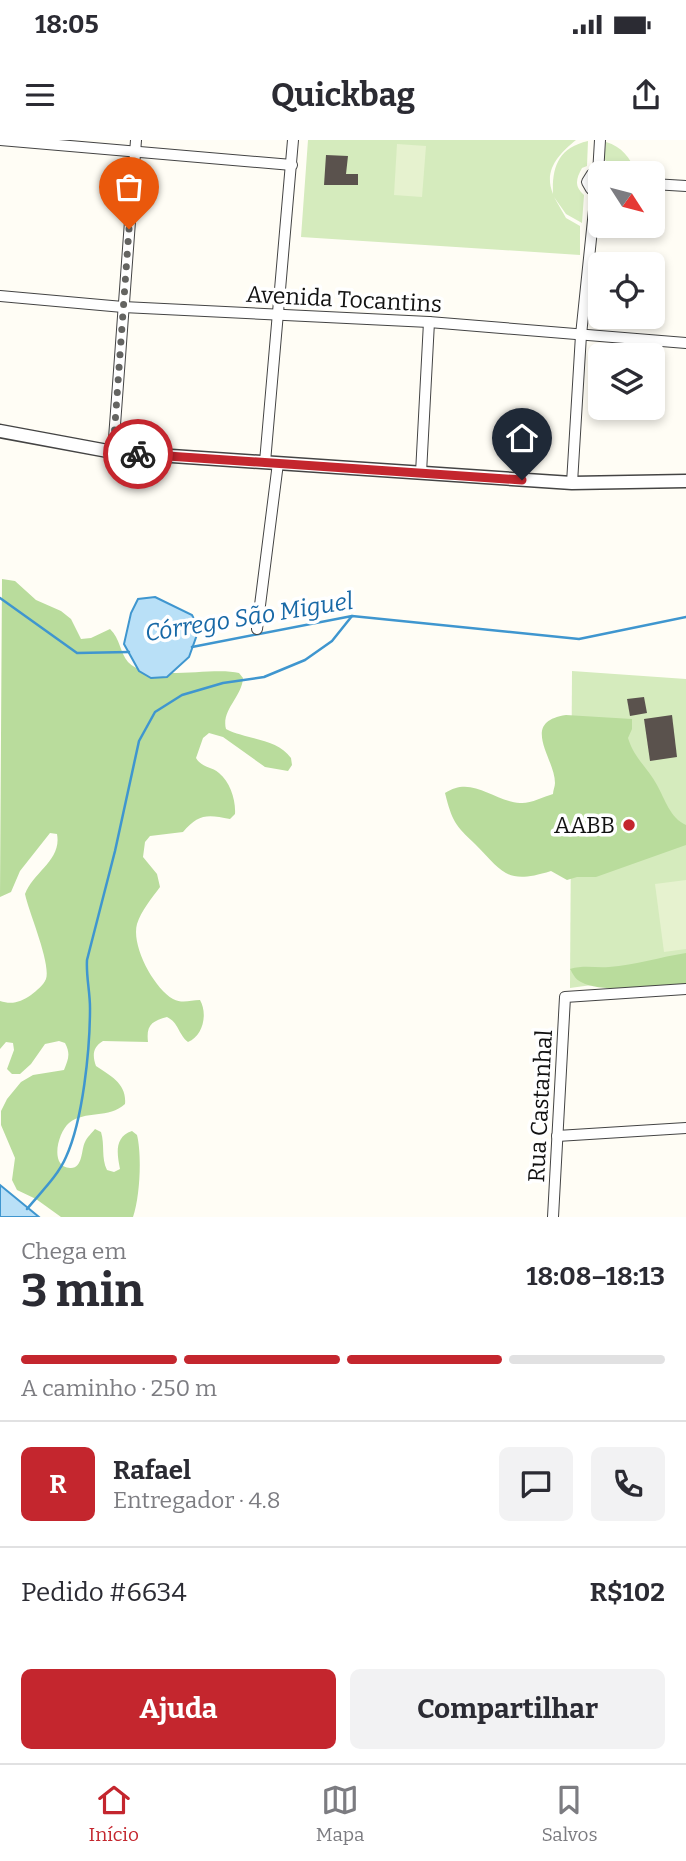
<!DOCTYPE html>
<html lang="pt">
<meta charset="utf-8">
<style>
body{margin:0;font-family:Bitter,serif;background:#f2f2f3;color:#2b2b33;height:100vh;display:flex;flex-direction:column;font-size:26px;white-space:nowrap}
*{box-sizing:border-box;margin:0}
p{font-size:23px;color:#7c7c81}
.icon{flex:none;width:38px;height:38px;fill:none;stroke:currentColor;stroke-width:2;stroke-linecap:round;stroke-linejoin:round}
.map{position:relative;height:1077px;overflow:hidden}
.drawer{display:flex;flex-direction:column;background:#fff;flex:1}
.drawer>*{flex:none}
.needle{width:46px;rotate:126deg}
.fabs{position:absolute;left:588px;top:21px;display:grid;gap:14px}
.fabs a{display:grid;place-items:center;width:77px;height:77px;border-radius:10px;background:#fff;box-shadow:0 4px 10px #0003;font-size:35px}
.pin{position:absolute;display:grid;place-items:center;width:60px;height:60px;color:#fff;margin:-72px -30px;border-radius:50% 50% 50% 0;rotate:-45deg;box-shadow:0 0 7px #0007}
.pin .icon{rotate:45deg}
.courier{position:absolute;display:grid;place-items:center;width:70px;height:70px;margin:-35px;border:5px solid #c4262e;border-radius:50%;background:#fff;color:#222;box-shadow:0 2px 9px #0007}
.overview em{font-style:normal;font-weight:700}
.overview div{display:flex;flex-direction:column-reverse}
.overview{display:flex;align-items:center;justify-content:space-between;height:119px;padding:0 21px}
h1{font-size:46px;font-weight:700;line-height:52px}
.bar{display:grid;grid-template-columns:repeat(4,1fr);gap:10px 7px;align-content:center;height:84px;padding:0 21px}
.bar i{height:9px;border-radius:5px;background:#e1e1e2}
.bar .current{background:#c4262e}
.bar p{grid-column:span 4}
.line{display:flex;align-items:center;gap:18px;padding:0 21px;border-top:2px solid #e1e1e2}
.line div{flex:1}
.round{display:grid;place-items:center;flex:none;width:74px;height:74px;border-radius:10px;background:#f2f2f3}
.primary-button{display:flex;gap:14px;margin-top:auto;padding:14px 21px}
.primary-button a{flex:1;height:80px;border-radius:10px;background:#c4262e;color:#fff;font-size:28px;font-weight:700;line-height:80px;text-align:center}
.primary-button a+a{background:#f2f2f3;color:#2b2b33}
.status{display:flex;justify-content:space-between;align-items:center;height:49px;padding:0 35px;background:#fff;direction:ltr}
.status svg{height:19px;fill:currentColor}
header{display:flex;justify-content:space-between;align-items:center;height:91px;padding:0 21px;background:#fff;font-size:32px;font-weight:700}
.dock{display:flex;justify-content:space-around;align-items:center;height:98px;border-top:2px solid #e1e1e2;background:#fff;font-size:19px;color:#7c7c81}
.dock a{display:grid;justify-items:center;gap:4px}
.dock .current{color:#c4262e}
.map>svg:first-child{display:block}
</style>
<div class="status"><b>18:05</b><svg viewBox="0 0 49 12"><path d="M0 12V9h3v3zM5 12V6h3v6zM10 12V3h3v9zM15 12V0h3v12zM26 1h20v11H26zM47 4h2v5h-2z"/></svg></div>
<header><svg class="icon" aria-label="menu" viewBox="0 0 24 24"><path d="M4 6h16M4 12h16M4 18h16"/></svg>Quickbag<svg class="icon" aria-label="share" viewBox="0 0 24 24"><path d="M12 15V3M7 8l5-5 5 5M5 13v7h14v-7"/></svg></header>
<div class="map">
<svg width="686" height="1077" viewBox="0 0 686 1077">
<rect width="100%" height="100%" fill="#fffdf5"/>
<g fill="#d5ebbd">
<path d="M308,0H576C559,14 543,30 553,54C552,27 558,8 588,1L587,26L582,28C576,39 574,46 584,55L582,83L566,74L554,57L566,78L580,86V115L301,97Z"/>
<path d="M606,2C622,7 630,17 636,33H614L613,27L604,19Z"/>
<polygon points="572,531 686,539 686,832 570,848"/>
</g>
<g fill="#b9dc9c">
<path d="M2,439L15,441L36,460L61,471L71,479L81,499L91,498L110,489C120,498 120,513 128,522C147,543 213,526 239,533L243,538C242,557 221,570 226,589C247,600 277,598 291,618L292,625L288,631L265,627L223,597L209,593L203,598L196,618C202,628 211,626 219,633C230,642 236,660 235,674L230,679C207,674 198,674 183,692L150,696L145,702L143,717L157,734L160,747C152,758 141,771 137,784C131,806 154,848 173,859C183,864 190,860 200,860C208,874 203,896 188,902C178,894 179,883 167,877C152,881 146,885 148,902L103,901C93,907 92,915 96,926C111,936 127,944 125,964C109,979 85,970 69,983C58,992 49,1027 70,1028C83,1029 81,1010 85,1002C87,997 92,993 95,989L101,992C105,1005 101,1018 107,1030L114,1032L120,1029C117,1014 114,997 132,991L137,995C142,1015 140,1057 133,1077H61L36,1059L17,1050L12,1040L15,1018L1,985V971L7,959L21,942L33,935L64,930C68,920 71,914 65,903L59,901L45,904L31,924L20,934H12L7,929L14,910L13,903L6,902L0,909V861C12,865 21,862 31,855C37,850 43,846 46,839C51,823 29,773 25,754C33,732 62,720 57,694L50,693L20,731L11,752L0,757Z"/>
<path d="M566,575L632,579V589L628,598C634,618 648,628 657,645C665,659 670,678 686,685V705L596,737H577L567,740L551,731C506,745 504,733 475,704C455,685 452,681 445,653C472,635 493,661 520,663C530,664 543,657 553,654C553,650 555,647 555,643C555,618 519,582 566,575Z"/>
<path d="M686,813V845C661,846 602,854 581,842C575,839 573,834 570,829C584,825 595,828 609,827C636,825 660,817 686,813Z"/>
</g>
<g fill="#e6f2cf">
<polygon points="397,4 426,6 422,57 394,55"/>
<polygon points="686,740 686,809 664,812 655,744"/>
</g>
<g fill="#b9e0f7" stroke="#3f96cf" stroke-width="2">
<polygon points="155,457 192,475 199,489 189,517 167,537 151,538 139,531 124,504 131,473 138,459"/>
<polygon points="0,1045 39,1077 0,1077"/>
</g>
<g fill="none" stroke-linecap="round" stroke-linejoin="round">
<g stroke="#3f96cf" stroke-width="2.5">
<polyline points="0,458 77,513 129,512"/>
<polyline points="192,507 352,476 579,499 686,477"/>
<path d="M27,1069C40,1053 58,1036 66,1017C83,980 90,909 90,868C90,851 86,837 87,820L115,711L139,601L155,572L182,555L223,543L264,537L305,520L332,501L352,476"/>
</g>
</g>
<g fill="#5a524d">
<polygon points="326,15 348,16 346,34 358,34 358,45 324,45"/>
<polygon points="644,557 647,573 630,576 627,559"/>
<polygon points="672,575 677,617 650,621 644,579"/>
</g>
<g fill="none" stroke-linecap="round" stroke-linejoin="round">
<g stroke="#444" stroke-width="12">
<g id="minor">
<polyline points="0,0 292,25"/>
<polyline points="598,34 600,0"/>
<polyline points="653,44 686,46"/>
<polyline points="600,50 591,49 587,42 592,34 600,34"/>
<polyline points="0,156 123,167 429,182 686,203"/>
<polyline points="113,312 136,0"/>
<polyline points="265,322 293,0"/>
<polyline points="421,333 429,182"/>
<polyline points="572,343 581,195 596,51"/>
<polyline points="257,489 278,323"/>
<polyline points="557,996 686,988"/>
<polyline points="553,1077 565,857 686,849"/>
</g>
</g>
<g stroke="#444" stroke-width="15">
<polyline id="tertiary" points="0,291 113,312 572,343 686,341"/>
</g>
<use href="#minor" stroke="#fff" stroke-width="10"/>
<use href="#tertiary" stroke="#fff" stroke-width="12"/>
</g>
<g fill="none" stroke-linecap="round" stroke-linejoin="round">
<polyline stroke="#646461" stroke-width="7" stroke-dasharray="0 12.6" points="129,89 113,312 138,314"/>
<polyline stroke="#c4262e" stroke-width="9" points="138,314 522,340"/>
</g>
<circle fill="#c4262e" stroke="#fff" stroke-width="2.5" cx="629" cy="685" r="7"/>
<g text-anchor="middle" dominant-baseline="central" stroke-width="7" stroke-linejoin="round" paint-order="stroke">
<g font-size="23" fill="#111" stroke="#fff">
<text transform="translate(344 159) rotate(3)">Avenida Tocantins</text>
<text transform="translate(540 966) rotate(-87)">Rua Castanhal</text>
</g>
<g font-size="23" fill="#111" stroke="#fff" text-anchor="end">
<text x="615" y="685">AABB</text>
</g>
<g font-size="24" font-style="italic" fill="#1768a6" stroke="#fff">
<text transform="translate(249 477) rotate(-9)">Córrego São Miguel</text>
</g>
</g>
</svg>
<div class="fabs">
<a><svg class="needle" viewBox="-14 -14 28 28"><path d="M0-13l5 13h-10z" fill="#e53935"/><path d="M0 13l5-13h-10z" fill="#7c7c81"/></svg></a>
<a><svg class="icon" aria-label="locate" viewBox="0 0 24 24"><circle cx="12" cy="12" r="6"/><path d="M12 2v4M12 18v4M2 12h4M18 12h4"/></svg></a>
<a><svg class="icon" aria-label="layers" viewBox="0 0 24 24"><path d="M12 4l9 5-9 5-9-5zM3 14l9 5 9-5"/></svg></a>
</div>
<div class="pin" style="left:129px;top:89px;background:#ea580c"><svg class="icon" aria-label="bag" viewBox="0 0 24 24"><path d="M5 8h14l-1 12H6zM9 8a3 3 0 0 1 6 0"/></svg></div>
<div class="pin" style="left:522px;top:340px;background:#1f2937"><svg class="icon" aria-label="home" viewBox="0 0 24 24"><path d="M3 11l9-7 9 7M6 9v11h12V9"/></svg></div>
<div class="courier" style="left:138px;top:314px"><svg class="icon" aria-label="bike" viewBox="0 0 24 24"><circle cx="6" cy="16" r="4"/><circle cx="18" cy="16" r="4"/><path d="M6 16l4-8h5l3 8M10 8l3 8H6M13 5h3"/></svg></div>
</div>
<section class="drawer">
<div class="overview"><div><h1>3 min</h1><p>Chega em</p></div><em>18:08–18:13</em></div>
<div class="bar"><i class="current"></i><i class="current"></i><i class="current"></i><i></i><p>A caminho · 250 m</p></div>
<div class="line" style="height:126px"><b class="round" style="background:#c4262e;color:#fff">R</b><div><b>Rafael</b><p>Entregador · 4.8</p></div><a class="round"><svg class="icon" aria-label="chat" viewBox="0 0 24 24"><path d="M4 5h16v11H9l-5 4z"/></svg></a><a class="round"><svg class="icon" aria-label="phone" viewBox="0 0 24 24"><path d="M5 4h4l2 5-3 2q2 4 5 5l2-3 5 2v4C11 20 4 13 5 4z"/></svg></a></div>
<div class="line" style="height:91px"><div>Pedido #6634</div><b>R$102</b></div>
<div class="primary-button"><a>Ajuda</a><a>Compartilhar</a></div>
</section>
<nav class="dock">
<a class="current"><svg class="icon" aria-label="home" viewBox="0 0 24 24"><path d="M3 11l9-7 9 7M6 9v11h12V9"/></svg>Início</a>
<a><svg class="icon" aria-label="map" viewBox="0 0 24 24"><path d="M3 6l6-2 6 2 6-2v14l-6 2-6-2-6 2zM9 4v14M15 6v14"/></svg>Mapa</a>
<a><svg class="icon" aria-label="saved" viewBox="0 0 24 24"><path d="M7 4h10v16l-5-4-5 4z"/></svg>Salvos</a>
</nav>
